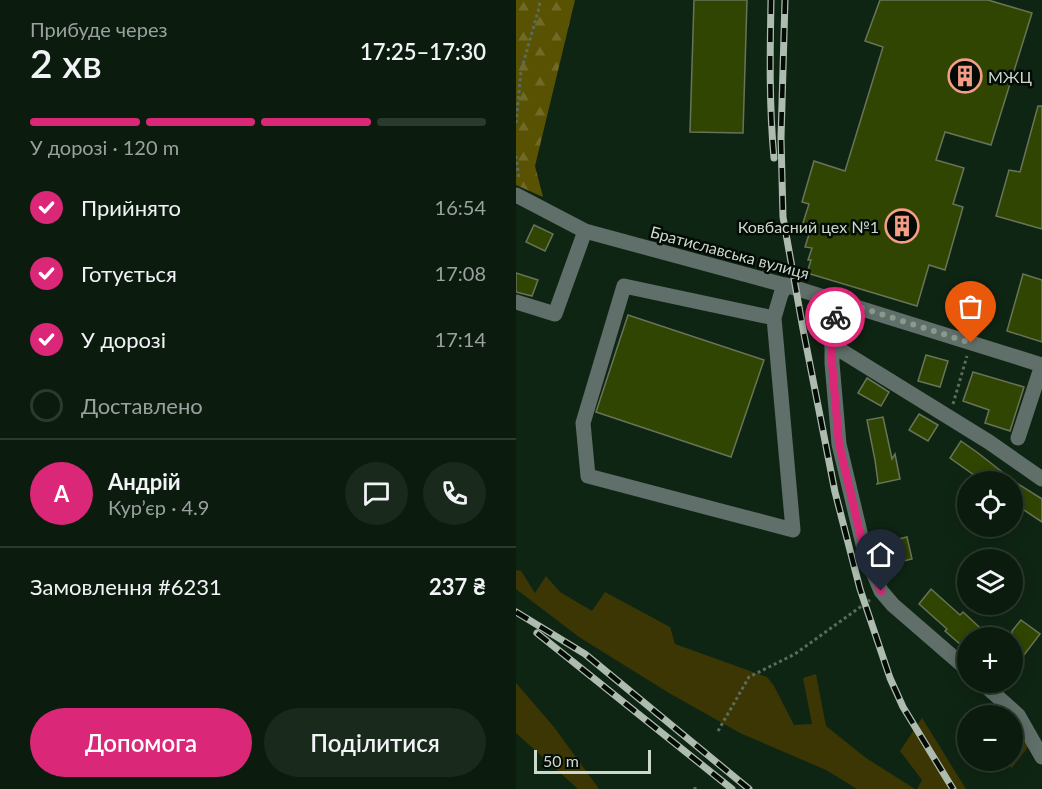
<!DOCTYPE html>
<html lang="uk">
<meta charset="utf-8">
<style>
body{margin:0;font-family:Lato,sans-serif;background:#19291c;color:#f1f3f6;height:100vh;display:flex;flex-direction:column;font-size:22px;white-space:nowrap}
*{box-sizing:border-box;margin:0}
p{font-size:20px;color:#9aa19e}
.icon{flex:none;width:33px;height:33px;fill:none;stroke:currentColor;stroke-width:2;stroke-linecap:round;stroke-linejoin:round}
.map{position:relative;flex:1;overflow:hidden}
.side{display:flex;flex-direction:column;background:#0b1c0e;width:516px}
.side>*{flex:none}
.fabs{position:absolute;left:441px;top:471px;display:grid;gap:12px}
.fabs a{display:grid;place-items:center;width:66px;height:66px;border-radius:50%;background:#0b1c0e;box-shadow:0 3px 15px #0003,0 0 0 2px #2b3a2e;font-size:30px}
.scale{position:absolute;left:18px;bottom:15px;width:117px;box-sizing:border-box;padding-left:6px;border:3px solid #cbd9cd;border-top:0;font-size:16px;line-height:21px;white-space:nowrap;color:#cbd9cd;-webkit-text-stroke:4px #040b05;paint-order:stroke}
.pin{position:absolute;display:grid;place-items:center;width:51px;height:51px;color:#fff;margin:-62px -26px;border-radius:50% 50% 50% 0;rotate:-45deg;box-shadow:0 0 6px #0007}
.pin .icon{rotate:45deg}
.courier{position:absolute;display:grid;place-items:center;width:60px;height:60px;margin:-30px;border:4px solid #db2777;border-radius:50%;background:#fff;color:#222;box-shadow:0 2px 8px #0007}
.overview em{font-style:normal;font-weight:600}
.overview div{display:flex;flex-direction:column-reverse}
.overview{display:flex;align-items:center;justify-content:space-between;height:102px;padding:0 30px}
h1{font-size:39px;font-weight:600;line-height:45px}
.bar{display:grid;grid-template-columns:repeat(4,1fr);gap:9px 6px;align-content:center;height:72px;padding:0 30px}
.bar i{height:8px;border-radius:4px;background:#2b3a2e}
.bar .selected{background:#db2777}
.bar p{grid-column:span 4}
.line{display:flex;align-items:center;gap:15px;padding:0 30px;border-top:2px solid #2b3a2e}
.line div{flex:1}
.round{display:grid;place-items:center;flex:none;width:63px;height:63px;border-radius:32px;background:#19291c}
ol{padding:0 30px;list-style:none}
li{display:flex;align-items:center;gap:18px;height:66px}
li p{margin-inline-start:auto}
li .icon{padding:6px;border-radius:50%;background:#db2777;color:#fff;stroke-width:4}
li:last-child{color:#9aa19e}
li i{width:33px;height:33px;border:3px solid #2b3a2e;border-radius:50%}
.cta{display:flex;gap:12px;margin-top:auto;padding:12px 30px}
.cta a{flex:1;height:69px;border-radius:36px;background:#db2777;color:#fff;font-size:24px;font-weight:600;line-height:69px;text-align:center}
.cta a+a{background:#19291c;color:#f1f3f6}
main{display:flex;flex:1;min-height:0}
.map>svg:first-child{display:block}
</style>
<main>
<section class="side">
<div class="overview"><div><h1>2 хв</h1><p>Прибуде через</p></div><em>17:25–17:30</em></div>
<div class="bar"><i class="selected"></i><i class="selected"></i><i class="selected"></i><i></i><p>У дорозі · 120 m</p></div>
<ol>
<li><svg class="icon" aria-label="check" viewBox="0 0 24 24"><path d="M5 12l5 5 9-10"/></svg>Прийнято<p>16:54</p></li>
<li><svg class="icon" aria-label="check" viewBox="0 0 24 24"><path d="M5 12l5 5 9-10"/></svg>Готується<p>17:08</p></li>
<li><svg class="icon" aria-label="check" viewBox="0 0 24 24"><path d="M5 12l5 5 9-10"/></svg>У дорозі<p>17:14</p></li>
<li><i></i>Доставлено</li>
</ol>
<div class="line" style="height:108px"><b class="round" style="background:#db2777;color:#fff">А</b><div><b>Андрій</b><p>Кур’єр · 4.9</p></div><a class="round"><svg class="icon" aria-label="chat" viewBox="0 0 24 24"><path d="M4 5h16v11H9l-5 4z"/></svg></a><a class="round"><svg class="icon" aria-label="phone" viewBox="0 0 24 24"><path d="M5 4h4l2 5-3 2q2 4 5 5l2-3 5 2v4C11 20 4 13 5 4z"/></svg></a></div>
<div class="line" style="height:78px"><div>Замовлення #6231</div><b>237 ₴</b></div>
<div class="cta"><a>Допомога</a><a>Поділитися</a></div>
</section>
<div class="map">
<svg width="526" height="789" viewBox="0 0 526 789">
<defs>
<pattern id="forest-firs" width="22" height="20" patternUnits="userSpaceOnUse" patternTransform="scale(1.5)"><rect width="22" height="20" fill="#595203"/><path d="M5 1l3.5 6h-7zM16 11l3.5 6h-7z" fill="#706a27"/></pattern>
</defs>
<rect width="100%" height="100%" fill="#0f2513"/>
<g fill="#3b3604">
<polygon points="0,570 5,571 19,593 30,576 44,592 76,611 89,592 154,627 159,644 251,677 258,686 278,725 296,724 287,678 300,674 310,726 350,758 399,789 341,789 310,770 224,733 153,693 63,637 0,589"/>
<polygon points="0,683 38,727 83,789 62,789 0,733"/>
<polygon points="406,718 445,781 450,789 401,789 406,780 384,751"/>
<polygon points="497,727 516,742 496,768 486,761 496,760"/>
</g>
<polygon fill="url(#forest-firs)" points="0,0 59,0 19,166 27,197 0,185"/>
<g fill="#314502" stroke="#687458" stroke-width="1.5">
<polygon points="178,0 231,0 227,133 174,132"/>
<polygon points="364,0 472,0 516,13 475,145 429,132 420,160 448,168 437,204 447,207 429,270 413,265 401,306 291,273 295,260 292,260 296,248 289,247 295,228 286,226 293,204 286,202 298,161 329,171 367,47 349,41"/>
<polygon points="522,106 526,106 526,229 480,216 493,170 504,172"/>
<polygon points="18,225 37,234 29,251 10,242"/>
<polygon points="0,273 22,280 16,296 0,292"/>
<polygon points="507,274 526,280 526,342 491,331"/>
<polygon points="112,315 248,360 215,457 80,412"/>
<polygon points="410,355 432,361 424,387 402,381"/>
<polygon points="457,372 508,387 494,431 469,423 473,410 447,401"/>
<polygon points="351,378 373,392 365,406 342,393"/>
<polygon points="403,414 422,425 412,441 393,430"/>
<polygon points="367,417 376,459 379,454 384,479 361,484 362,482 359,460 351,420"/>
<polygon points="445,441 462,453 499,482 526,499 526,522 496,502 496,482 468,482 434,458"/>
<polygon points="391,537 396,559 379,563 374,541"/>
<polygon points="415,589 444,615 447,612 475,638 452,638 452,651 429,631 431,629 403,604"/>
<polygon points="505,620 524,634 508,655 496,646 496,631"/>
</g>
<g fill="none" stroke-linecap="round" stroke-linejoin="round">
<g stroke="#5a6d5d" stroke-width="3" stroke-dasharray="3 3" stroke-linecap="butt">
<polyline points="0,123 5,71 23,8 24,0"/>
<polyline points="0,156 3,180"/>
<polyline points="437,404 451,356"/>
<polyline points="202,731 233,677 279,654 354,600"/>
<polyline points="179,789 179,787"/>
</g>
<g stroke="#606f6a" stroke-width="15">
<polyline points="0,195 69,231 279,288 526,365"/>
<polyline points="322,300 316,345 316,363 323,444 349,553 365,591 377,605 452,670"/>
<polyline points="0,302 39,314 69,231"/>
<polyline points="258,318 108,286 67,423 72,476 277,530 258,318 265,294 270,285"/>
<polyline points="316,345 473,442 526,479"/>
<polyline points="502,438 526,365"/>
<polyline points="465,682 502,715 526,757"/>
</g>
<g stroke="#adbcaf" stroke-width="7">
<g id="rail">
<path d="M255,0C254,53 253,105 258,158"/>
<polyline points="269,0 265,138 267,217 287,329 319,492 344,589 374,678 387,707 437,789"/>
<polyline points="0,612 69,654 233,789"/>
<polyline points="21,633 216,789"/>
</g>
</g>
<use href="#rail" stroke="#040b05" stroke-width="4.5" stroke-dasharray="14" stroke-linecap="butt"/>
</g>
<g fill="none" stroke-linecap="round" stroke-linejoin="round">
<polyline stroke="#899a8c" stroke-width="6" stroke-dasharray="0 10.8" points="319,317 321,300 455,343"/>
<polyline stroke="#db2777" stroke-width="8" points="319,317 316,345 316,363 323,444 349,554 365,591"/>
</g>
<defs>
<g id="building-ring" transform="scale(1.725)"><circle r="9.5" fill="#040b05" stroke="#f49e87" stroke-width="1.5"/><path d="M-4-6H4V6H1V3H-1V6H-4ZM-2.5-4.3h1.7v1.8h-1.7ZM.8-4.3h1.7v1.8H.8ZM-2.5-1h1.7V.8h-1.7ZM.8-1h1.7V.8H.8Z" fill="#f49e87"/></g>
</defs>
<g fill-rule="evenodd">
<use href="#building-ring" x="449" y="76"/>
<use href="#building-ring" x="386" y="226"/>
</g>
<g text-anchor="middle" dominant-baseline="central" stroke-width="5" stroke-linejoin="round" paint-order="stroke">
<g font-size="16" fill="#cbd9cd" stroke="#040b05" text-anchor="start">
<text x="472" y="76">МЖЦ</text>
<text x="363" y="226" text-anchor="end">Ковбасний цех №1</text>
</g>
<g font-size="16" fill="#cbd9cd" stroke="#040b05">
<text transform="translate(214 252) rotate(15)">Братиславська вулиця</text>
</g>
</g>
</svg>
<div class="fabs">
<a><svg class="icon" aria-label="locate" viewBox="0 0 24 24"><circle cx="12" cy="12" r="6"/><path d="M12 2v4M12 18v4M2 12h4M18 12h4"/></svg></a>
<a><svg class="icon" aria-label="layers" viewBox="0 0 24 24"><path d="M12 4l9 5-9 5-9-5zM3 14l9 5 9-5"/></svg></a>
<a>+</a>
<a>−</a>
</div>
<div class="scale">50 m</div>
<div class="pin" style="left:455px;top:343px;background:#ea580c"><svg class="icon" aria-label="bag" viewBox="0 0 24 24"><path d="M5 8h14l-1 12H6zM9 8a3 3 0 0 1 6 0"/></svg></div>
<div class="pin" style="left:365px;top:591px;background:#1f2937"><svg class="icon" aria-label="home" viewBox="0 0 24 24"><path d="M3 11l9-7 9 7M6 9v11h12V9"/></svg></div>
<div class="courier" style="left:319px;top:317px"><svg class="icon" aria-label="bike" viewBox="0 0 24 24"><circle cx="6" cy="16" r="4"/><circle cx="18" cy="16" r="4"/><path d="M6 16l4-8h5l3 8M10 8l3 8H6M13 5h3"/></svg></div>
</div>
</main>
